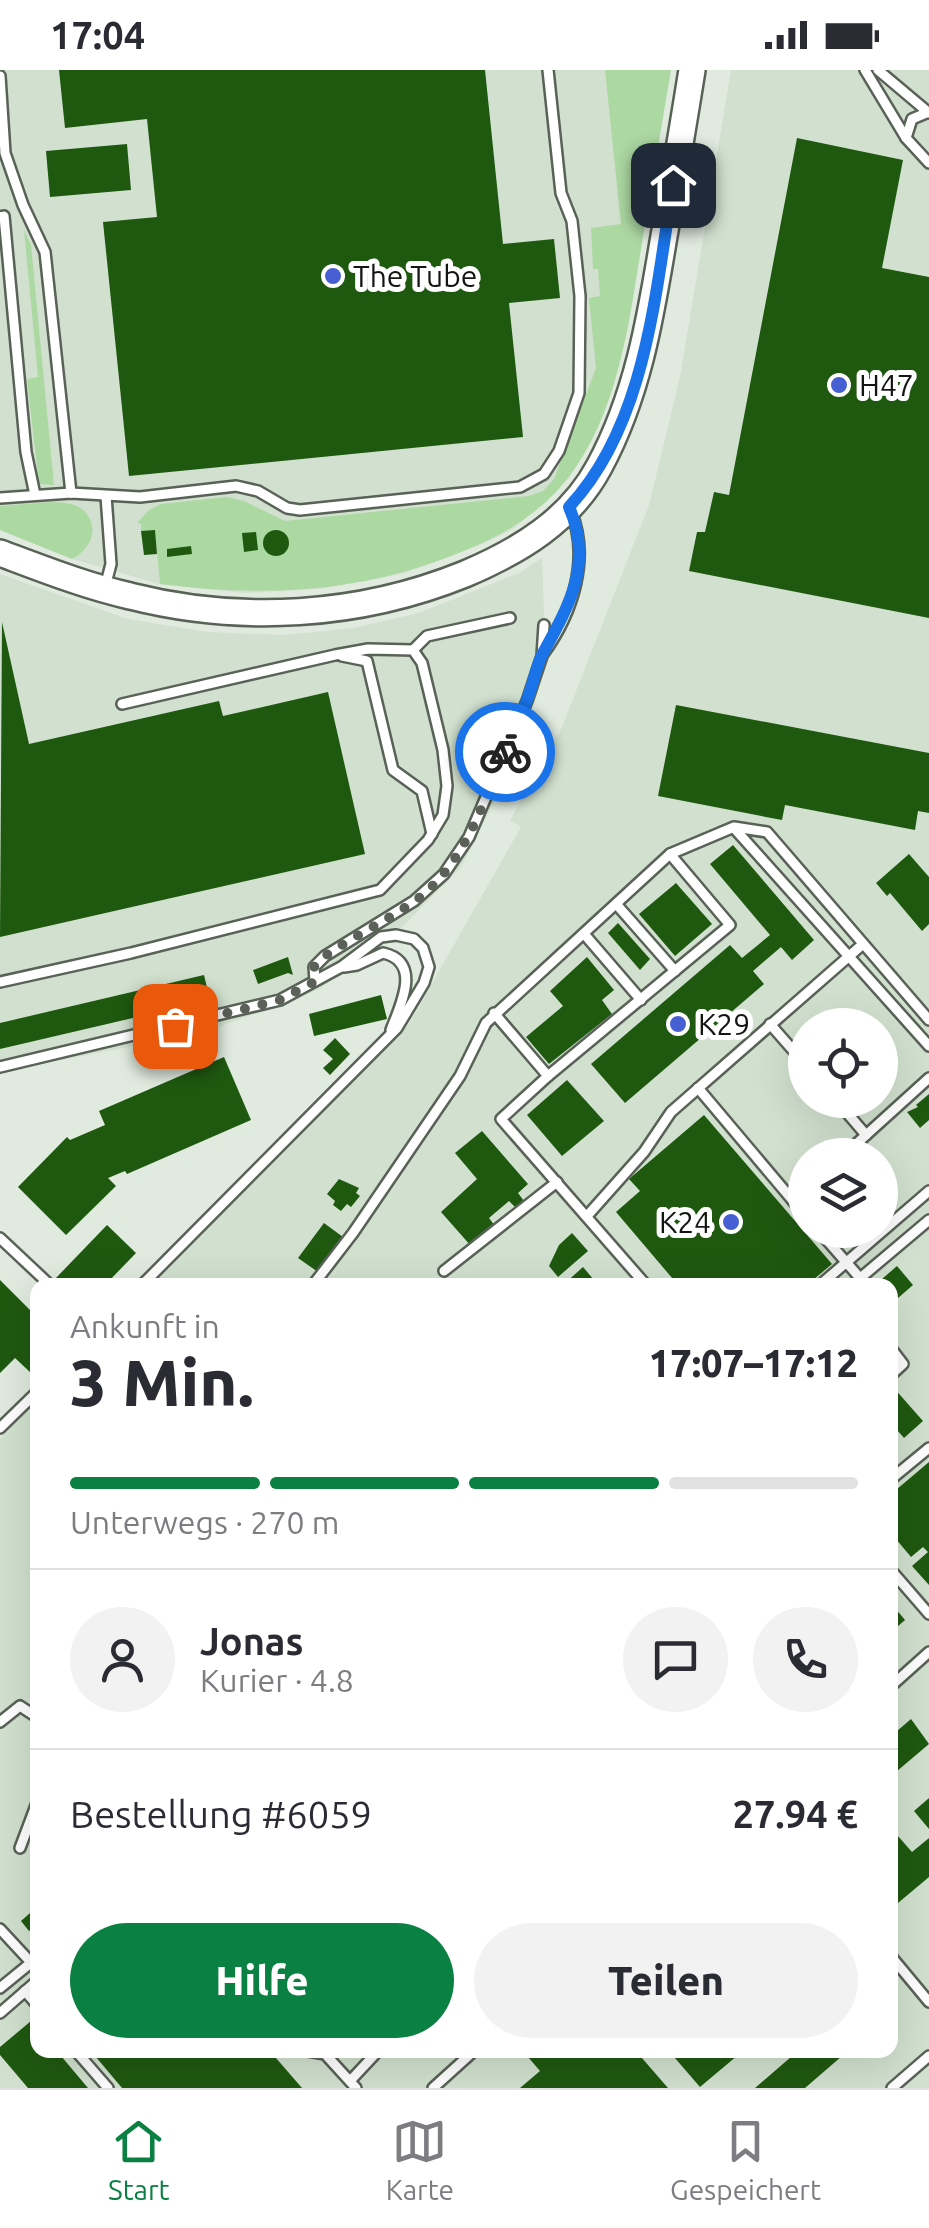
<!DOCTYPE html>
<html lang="de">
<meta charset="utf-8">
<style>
body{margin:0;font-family:Ubuntu,sans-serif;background:#f2f2f3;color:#2b2b33;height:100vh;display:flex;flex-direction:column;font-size:38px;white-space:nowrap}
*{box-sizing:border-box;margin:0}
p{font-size:32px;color:#7c7c81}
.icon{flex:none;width:55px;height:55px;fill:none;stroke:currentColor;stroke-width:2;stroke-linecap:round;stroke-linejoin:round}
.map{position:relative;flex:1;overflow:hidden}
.panel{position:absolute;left:30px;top:1208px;width:868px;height:780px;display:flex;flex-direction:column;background:#fff;border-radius:20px;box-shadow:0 10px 40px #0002}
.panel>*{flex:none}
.controls{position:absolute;left:788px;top:938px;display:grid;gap:20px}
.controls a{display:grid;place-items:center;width:110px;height:110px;border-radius:50%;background:#fff;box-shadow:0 10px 40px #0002;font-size:50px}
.pin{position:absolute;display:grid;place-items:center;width:85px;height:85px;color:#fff;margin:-42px;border-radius:20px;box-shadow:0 5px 15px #0006}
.courier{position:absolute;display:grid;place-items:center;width:100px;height:100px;margin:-50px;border:8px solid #1a73e8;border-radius:50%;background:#fff;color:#222;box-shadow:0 2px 12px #0007}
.summary em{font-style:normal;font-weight:800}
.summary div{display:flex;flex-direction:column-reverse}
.summary{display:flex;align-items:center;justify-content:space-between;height:170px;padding:0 40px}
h1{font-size:65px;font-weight:800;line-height:75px}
.bar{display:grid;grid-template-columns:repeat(4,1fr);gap:15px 10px;align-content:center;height:120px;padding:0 40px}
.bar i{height:12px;border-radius:8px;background:#e1e1e2}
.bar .active{background:#0b8043}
.bar p{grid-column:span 4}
.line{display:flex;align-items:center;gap:25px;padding:0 40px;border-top:2px solid #e1e1e2}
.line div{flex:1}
.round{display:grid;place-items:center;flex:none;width:105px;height:105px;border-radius:52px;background:#f2f2f3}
.cta{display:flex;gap:20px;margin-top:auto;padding:20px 40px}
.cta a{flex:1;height:115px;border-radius:60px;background:#0b8043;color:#fff;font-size:40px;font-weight:800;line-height:115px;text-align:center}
.cta a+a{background:#f2f2f3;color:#2b2b33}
.status{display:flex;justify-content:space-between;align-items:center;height:70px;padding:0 50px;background:#fff;direction:ltr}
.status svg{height:28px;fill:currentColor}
.tab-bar{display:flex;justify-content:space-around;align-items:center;height:140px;border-top:2px solid #e1e1e2;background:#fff;font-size:28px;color:#7c7c81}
.tab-bar a{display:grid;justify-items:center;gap:5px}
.tab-bar .active{color:#0b8043}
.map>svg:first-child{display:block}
</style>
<div class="status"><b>17:04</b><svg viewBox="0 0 49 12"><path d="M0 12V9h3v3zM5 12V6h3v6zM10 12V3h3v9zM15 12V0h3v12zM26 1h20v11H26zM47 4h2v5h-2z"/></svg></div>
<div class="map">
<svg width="929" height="2018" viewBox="0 0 929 2018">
<rect width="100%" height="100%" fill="#e0eade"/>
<g fill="#d2e1cf" fill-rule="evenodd">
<polygon points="0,0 671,0 627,265 597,357 569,408 515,458 485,473 402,504 320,519 244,523 160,514 72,489 0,460"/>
<path d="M731,0H929V2018H0V1368L37,1330L38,1980H890V1215H152L409,954L521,757L510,750L562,657L649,435L680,307ZM805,955H880V1030H805ZM805,1085H880V1160H805Z"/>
<polygon points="542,488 546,595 505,711 461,797 403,856 318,920 205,962 0,1002 0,504 128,549 208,562 284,565 353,558 419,543 519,503"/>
</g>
<g fill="#acd8a2">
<path d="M605,0H671C661,57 652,114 642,172C629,251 619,342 568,408C533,453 482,476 429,494C340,524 252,526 160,514L155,461H141V454L137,453L149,440L161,434L227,427L244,431L285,451L529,426L543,421L554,409L596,298L589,228L600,226L598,199H593L591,158L621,154Z"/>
<polygon points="24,160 31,175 54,415 39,414 27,309 38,307"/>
<path d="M51,432C61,433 75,432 83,440C101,457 91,479 72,489L0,460V436Z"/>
</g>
<g fill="#1f5910">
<polygon points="59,0 485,0 503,174 554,169 560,228 509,233 523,367 129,406 103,152 157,147 147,49 65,58"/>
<polygon points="797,68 903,90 882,198 929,207 929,548 689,501 697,462 705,462 714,422 729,425"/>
<polygon points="127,74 131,120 50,127 46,81"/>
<polygon points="155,460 157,484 144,485 141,461"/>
<circle cx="276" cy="473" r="13"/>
<polygon points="256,462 258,480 244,482 242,463"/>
<polygon points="191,476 192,484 167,487 167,479"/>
<polygon points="2,552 29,674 219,631 223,646 328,622 365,784 0,867"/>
<polygon points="676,635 929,683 929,743 918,741 915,760 785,735 782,750 658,726"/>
<polygon points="733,775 814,870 792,890 781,877 753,901 764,914 625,1033 591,994 730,875 742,888 770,865 710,794"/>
<polygon points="909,784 929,807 929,854 922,861 890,823 887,826 876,813"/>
<polygon points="676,813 712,854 675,886 639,844"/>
<polygon points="618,853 650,889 640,900 608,863"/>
<polygon points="288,887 293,905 288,903 258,914 253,900"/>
<polygon points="587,887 614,920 602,930 612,944 549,994 526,967 563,936 550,921"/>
<polygon points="204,905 210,930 0,979 0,953"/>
<polygon points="381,925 387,949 314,966 309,944"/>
<polygon points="335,968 350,984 330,1005 323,998 333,989 323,980"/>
<polygon points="224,987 251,1050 127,1104 125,1101 108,1108 116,1116 66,1165 18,1117 67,1067 70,1070 105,1055 99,1041"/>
<polygon points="567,1010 604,1051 562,1086 527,1045"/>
<polygon points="929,1024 929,1050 920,1058 907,1042 918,1037 916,1035"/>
<polygon points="704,1045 832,1194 807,1215 678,1215 616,1142 640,1121 629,1109"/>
<polygon points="482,1061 528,1114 518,1123 524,1131 516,1138 509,1131 489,1148 495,1156 471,1176 441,1142 477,1109 455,1083"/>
<polygon points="339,1109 359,1118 356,1123 360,1126 351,1137 347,1134 341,1141 333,1135 335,1131 327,1124"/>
<polygon points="324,1153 343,1167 318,1202 298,1188"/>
<polygon points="107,1155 136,1183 105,1215 61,1215 55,1209"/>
<polygon points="572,1163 588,1181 558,1207 549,1196 559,1175"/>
<polygon points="897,1196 913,1215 890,1235 890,1215 875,1215"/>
<polygon points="583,1197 594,1210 587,1215 563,1215"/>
<polygon points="0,1210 38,1248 38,1296 31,1303 15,1288 0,1303"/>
<polygon points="893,1317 923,1351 904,1368 890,1352"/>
<polygon points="929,1392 929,1515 912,1496 928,1482 923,1477 911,1487 890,1462 890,1425"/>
<polygon points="890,1532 905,1550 890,1563"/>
<polygon points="911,1649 929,1674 890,1707 890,1667"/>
<polygon points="929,1728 929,1759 914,1741"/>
<polygon points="890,1757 912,1782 929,1768 929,1807 898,1833 890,1824"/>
<polygon points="38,1836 38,1854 29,1861 21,1851"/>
<polygon points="31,1951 38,1958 38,1980 56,1980 88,2018 28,2018 0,1985 0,1977"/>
<polygon points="90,1980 269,1980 302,2018 122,2018"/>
<polygon points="522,1980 635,1980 668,2018 520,2018 540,2001"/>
<polygon points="668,1980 744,1980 700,2017"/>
<polygon points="799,1980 849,1980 805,2018 755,2018"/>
</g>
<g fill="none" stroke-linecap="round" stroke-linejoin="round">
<g stroke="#596257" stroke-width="14">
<g id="service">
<polyline points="865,0 906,68"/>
<polyline points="878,0 929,43"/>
<polyline points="0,6 5,83 23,135 45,182 71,423"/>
<polyline points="929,42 912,49 906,68 929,93"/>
<polyline points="0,147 4,146 26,382 35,425"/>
<polyline points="0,428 71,423 140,427 236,416 258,421 287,438 300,440 520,417 544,404 559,381 579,323 580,226 572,151 561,123 548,0"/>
<polyline points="105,517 111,494 106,426"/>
<polyline points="413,580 427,566 510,548"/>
<path d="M543,584C573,543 591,487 570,439"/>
<polyline points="342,586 367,591 393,700 422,721 432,764"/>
<polyline points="734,758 929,976"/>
<polyline points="617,835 675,901"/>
<polyline points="585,865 641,930"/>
<path d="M344,897L357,895L383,883C423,892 400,936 391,960"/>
<polyline points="315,911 314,897 325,886 414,831 444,804 469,767 527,631 542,586 544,555"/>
<polyline points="0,912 131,883 380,820 428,770 443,745 447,716 443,680 422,593 413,580 368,579 335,585 122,634"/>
<polyline points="494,943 548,1006"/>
<polyline points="770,954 805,994"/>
<polyline points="0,997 280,930 341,897 381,867 396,865 414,869 423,878 429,897 424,913 397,958 142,1215"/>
<polyline points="698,1018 805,1145"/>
<polyline points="836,1030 866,1065"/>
<polyline points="844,1085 929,1008"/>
<polyline points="793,1131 805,1120"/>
<polyline points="587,1146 644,1082 671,1042 863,874"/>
<polyline points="818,1160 860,1208"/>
<polyline points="0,1168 50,1215"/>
<polyline points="444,1201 557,1112"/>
<polyline points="313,1215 353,1163 460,1006 486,953 670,784"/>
<polyline points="646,1215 501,1049 548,1006 730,855 670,784 734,757 767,762 929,950"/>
<polyline points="820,1215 929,1121"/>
<polyline points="852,1215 929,1150"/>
<polyline points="890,1277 903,1294 890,1306"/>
<polyline points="0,1358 38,1321"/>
<polyline points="890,1410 929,1378"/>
<polyline points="890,1499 929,1544"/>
<polyline points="890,1617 929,1582"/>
<polyline points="0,1652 20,1636 38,1648"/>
<polyline points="20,1778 38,1730"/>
<polyline points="0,1859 38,1900"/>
<polyline points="890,1885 929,1932"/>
<polyline points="0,1918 38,1887"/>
<polyline points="25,1921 38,1936"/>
<polyline points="0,1943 38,1910"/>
<polyline points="75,1980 108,2018"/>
<polyline points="302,1980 325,1984 356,2018"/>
<polyline points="350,2011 379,1980"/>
<polyline points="433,2018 475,1980"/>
<polyline points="892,2018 929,1986"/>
</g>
</g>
<g stroke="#596257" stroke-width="30">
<path id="secondary" d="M0,483C43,499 86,516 130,526C241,554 359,547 465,504C519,481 570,451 599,397C637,327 650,251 663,172C673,115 683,57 692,0"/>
</g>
<use href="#service" stroke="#fff" stroke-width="9"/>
<use href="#secondary" stroke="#fff" stroke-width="25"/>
</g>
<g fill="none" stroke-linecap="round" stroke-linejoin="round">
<path stroke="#5b6159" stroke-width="10" stroke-dasharray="0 18" d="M175,956L280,930L314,912V897L325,886C353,867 384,852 412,833C463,798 482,736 505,682"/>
<path stroke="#1a73e8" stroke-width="12" d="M505,682C513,665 521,648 527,630C533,616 535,599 542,585C569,536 594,493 569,437C647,353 655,222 673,115"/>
</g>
<g fill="#4660d4" stroke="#fff" stroke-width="4">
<circle cx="333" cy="206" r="10"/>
<circle cx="839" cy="315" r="10"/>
<circle cx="678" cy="954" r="10"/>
<circle cx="731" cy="1152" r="10"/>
</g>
<g text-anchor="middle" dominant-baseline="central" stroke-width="10" stroke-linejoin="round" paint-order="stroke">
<g font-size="30" fill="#131712" stroke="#fff" text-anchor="start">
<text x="353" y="206">The Tube</text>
<text x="859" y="315">H47</text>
<text x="698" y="954">K29</text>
<text x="711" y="1152" text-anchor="end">K24</text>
</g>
</g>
</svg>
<div class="controls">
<a><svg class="icon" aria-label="locate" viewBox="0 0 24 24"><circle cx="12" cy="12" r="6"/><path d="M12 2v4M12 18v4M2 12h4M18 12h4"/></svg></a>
<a><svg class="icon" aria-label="layers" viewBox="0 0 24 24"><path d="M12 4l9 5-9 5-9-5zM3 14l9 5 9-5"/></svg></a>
</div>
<div class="pin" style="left:175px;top:956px;background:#ea580c"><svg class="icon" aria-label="bag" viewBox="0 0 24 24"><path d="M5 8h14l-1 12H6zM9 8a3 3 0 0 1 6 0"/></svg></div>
<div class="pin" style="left:673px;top:115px;background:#1f2937"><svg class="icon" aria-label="home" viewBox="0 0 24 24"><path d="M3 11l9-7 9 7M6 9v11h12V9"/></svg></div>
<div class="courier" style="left:505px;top:682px"><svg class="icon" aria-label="bike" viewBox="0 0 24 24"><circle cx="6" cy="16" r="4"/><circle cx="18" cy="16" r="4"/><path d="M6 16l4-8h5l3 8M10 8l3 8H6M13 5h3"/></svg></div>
<section class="panel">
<div class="summary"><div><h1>3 Min.</h1><p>Ankunft in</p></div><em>17:07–17:12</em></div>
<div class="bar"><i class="active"></i><i class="active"></i><i class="active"></i><i></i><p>Unterwegs · 270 m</p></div>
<div class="line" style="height:180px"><a class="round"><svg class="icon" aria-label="person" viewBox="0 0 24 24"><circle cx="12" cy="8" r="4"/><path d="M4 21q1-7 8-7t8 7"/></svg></a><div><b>Jonas</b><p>Kurier · 4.8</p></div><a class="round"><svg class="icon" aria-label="chat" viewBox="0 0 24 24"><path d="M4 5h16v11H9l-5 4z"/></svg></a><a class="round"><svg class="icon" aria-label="phone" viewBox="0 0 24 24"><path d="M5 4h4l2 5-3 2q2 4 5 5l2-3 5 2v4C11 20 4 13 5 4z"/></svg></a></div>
<div class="line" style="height:130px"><div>Bestellung #6059</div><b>27.94 €</b></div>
<div class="cta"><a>Hilfe</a><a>Teilen</a></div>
</section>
</div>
<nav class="tab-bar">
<a class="active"><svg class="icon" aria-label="home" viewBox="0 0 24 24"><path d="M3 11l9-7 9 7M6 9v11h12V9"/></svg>Start</a>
<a><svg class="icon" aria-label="map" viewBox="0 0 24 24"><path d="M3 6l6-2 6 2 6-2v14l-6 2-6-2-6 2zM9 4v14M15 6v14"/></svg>Karte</a>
<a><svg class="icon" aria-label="saved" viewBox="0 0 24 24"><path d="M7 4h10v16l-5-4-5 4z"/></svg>Gespeichert</a>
</nav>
